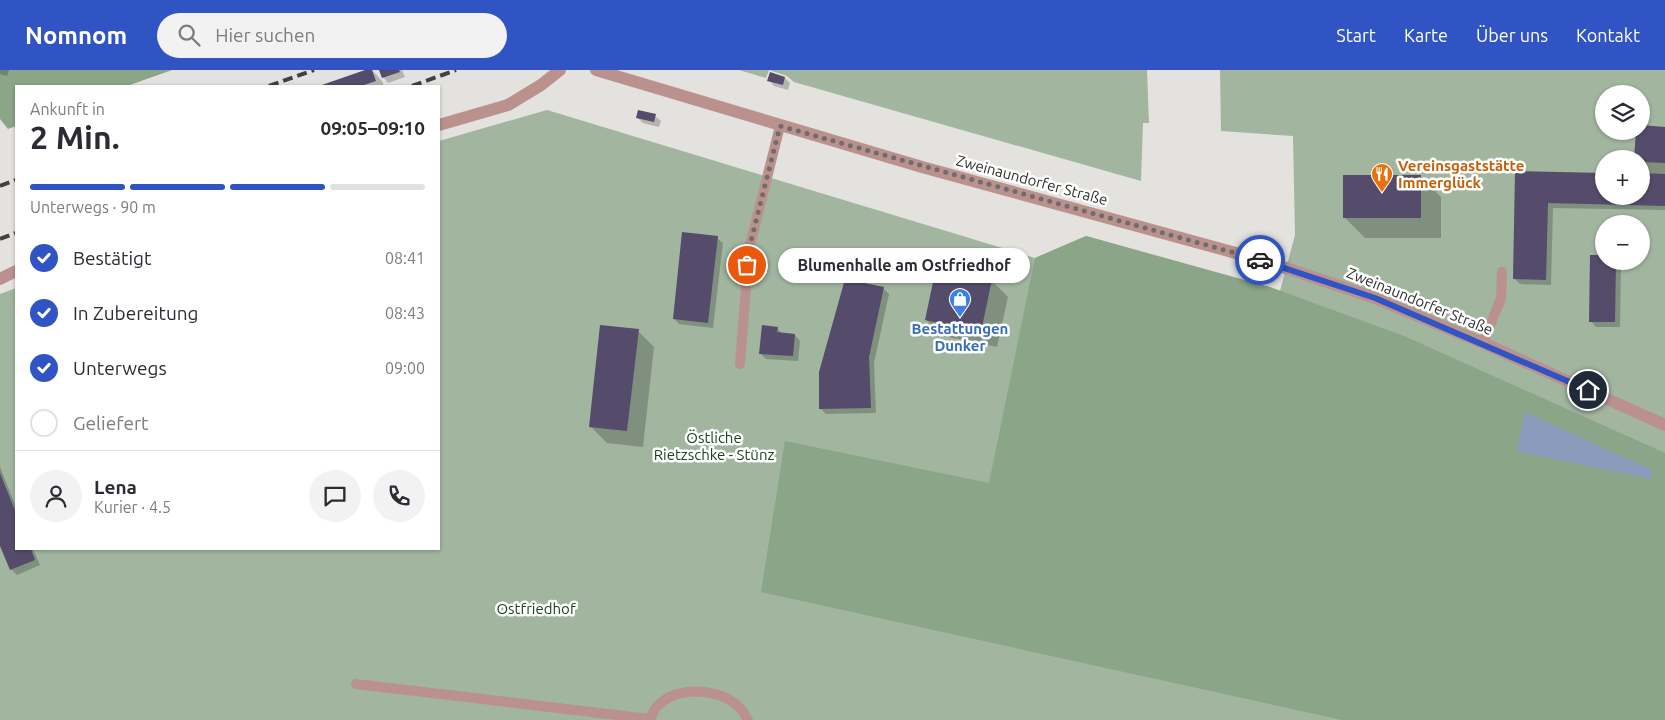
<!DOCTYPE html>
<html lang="de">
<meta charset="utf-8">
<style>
body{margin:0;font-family:Ubuntu,sans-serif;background:#f2f2f3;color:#2b2b33;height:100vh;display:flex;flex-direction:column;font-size:19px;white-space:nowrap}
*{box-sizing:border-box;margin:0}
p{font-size:16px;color:#7c7c81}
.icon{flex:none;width:28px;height:28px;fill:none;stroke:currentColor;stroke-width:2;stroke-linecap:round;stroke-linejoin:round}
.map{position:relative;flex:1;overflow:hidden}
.sheet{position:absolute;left:15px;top:15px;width:425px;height:465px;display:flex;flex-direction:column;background:#fff;border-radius:0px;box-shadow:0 1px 4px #0004}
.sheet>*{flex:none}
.tools{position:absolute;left:1595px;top:15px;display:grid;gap:10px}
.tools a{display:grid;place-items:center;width:55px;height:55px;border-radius:50%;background:#fff;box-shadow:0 1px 4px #0004;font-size:25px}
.pin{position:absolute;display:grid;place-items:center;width:42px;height:42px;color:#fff;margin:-21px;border:2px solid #fff;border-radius:50%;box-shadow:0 1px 5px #0007}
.courier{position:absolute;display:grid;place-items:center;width:50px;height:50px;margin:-25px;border:4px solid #3154c4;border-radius:50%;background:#fff;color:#222;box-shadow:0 1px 6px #0007}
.bubble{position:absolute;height:35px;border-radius:18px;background:#fff;box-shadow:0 1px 4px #0004;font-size:16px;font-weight:700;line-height:35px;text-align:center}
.head em{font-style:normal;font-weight:700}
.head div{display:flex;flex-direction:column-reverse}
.head{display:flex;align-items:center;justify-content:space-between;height:85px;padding:0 15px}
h1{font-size:32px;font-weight:700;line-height:38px}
.bar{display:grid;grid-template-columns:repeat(4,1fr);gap:8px 5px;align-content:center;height:60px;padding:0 15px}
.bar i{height:6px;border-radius:4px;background:#e1e1e2}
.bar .selected{background:#3154c4}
.bar p{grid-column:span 4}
.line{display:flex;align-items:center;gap:12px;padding:0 15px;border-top:1px solid #e1e1e2}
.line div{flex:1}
.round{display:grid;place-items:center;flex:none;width:52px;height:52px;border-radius:26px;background:#f2f2f3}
ol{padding:0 15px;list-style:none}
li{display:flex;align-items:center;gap:15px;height:55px}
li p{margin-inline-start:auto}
li .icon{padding:5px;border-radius:50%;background:#3154c4;color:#fff;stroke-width:4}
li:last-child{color:#7c7c81}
li i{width:28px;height:28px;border:2px solid #e1e1e2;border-radius:50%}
header{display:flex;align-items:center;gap:30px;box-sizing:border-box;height:70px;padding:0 25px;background:#3154c4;color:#fff}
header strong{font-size:24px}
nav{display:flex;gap:28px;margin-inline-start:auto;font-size:18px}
.search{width:350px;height:45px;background:#f2f2f3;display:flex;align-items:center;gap:12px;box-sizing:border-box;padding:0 18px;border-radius:28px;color:#7c7c81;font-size:19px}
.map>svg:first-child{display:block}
</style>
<header>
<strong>Nomnom</strong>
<div class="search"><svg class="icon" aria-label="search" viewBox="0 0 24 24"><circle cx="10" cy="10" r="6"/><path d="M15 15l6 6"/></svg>Hier suchen</div>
<nav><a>Start</a><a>Karte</a><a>Über uns</a><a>Kontakt</a></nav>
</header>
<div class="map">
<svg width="1665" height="650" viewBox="0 0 1665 650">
<rect width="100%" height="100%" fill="#e3e2de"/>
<g fill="#a1b59f" fill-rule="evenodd">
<polygon points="739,0 1147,0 1149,53 1143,53 1141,111 794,12 787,6 769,0 766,8"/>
<path d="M1220,0H1665V650H0V224L16,218V479H439V71L547,40L1035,188L1086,166L1280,221L1295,165L1293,66L1221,61ZM1604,24H1641V61H1604ZM1604,89H1641V126H1604ZM1604,154H1641V191H1604Z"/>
</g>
<g fill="#8aa588">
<polygon points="0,0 172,0 127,16 16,16 16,56 8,59 0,49"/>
<polygon points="1086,166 1270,217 1404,266 1665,383 1665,650 1342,650 761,522 785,371 989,413 1035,188"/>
</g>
<polygon fill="#8b9bbc" points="1525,342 1652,400 1650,409 1517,381"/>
<g fill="#0003">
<polygon points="0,0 9,0 7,6 0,4"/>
<polygon points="369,0 372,0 382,11 384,16 322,16"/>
<polygon points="380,0 402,0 405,7 388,13 383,7"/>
<polygon points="771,4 785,8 790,13 788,20 774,16 769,10"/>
<polygon points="655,46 661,51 659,57 643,53 638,48"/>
<polygon points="1665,58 1665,140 1553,138 1551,215 1520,214 1514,208 1516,102 1604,126 1641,126 1650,105 1641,96 1641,61"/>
<polygon points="1421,107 1441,127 1441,168 1365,168 1344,147"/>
<polygon points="717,168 723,173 713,258 679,254 674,248"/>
<polygon points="1604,191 1621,192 1620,257 1596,257 1591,251"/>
<polygon points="991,210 1008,227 997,277 943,266 926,250"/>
<polygon points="883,218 889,224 874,293 876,343 826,344 821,339"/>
<polygon points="777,258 782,264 795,265 800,271 798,291 766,289 760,283"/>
<polygon points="638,261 654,277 643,377 607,373 590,356"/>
<polygon points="0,397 16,437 16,479 33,479 40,495 17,505 11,499 0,472"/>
</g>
<g fill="#554b6b">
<polygon points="365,0 372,0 376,11 361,16 319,16"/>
<polygon points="379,0 399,0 400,2 382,8"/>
<polygon points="770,2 785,7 783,15 767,11"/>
<polygon points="638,40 656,44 654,52 636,48"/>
<polygon points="1641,55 1665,57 1665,93 1641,92 1641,89 1634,89 1636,61 1641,61"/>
<polygon points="1515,101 1604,103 1604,126 1641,126 1641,103 1665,104 1665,136 1548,133 1546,210 1513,209"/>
<rect x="1343" y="105" width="78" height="43"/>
<polygon points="682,162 718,166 708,253 673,249"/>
<polygon points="1590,185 1604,185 1604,191 1616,191 1615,252 1589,252"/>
<polygon points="936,198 992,209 981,262 925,250"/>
<polygon points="845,209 884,217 869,287 871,338 819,339 819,302"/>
<polygon points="600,255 639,259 627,361 589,357"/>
<polygon points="762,255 778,257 777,262 795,264 793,286 759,284"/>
<polygon points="0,403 16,443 16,479 31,479 35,490 10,500 0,476"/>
</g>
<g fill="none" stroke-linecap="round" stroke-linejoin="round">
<g stroke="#bb918e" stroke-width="10">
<polyline points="1483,273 1501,228 1502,202"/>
<polyline points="740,294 749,179 780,56"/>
<polyline points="356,614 650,649"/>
<path d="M650,650C659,615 716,614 739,637C743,640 745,646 748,650"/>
</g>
<g stroke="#bb918e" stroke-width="12">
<polyline points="439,55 508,35 541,15 560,0"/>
<polyline points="0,209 16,201"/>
</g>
<polyline stroke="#bb918e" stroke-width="12" points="596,0 922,97 1265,191 1375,228 1483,273 1665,355"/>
<g stroke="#42413f" stroke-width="4" stroke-dasharray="10 5" stroke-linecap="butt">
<polyline points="269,16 314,0"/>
<polyline points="412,16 456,0"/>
<polyline points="0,116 16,110"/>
<polyline points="0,169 16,163"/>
</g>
</g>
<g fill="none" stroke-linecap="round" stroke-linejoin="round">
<polyline stroke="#6e6d6b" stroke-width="5" stroke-dasharray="0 9" points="747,195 749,179 780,56 1260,190"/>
<polyline stroke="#3154c4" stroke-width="6" points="1260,190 1375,228 1588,320"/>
</g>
<defs>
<g id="restaurant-pin" transform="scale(1.125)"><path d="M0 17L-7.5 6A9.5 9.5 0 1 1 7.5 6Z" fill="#e8710a" stroke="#fff"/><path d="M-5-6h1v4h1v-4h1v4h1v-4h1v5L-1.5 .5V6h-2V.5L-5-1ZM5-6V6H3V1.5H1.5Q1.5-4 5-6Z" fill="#fff"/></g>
<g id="shop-pin" transform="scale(1.125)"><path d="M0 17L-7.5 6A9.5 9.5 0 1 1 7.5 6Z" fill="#3f7fe0" stroke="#fff"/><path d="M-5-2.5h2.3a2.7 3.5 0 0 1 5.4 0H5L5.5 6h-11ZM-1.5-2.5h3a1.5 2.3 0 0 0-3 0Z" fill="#fff"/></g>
</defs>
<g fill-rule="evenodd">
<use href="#restaurant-pin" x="1382" y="104"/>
<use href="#shop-pin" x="960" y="229"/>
</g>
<g text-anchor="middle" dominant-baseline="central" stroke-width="5" stroke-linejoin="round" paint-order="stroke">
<g font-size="15" font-weight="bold" fill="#c56008" stroke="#fff" text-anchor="start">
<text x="1398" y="95">Vereinsgaststätte<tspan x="1398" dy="17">Immerglück</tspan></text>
</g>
<g font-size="15" fill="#2f2e2d" stroke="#fff">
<text transform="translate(1032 110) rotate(15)">Zweinaundorfer Straße</text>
<text transform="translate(1420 231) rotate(22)">Zweinaundorfer Straße</text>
</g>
<g font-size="15" font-weight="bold" fill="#366cbe" stroke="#fff">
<text x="960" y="258">Bestattungen<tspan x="960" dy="17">Dunker</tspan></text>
</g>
<g font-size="15" fill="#1b4319" stroke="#fff">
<text x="714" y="367">Östliche<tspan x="714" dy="17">Rietzschke - Stünz</tspan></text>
<text x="536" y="538">Ostfriedhof</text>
</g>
</g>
</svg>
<div class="tools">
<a><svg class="icon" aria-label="layers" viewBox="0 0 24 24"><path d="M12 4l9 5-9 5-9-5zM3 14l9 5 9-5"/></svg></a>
<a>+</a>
<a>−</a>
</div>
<div class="pin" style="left:747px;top:195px;background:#ea580c"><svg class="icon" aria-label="bag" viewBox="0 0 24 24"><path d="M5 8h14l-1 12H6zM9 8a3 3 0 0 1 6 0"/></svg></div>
<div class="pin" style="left:1588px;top:320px;background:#1f2937"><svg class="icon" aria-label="home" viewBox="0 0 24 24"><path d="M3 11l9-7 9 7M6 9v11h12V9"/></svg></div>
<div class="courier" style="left:1260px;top:190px"><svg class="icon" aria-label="car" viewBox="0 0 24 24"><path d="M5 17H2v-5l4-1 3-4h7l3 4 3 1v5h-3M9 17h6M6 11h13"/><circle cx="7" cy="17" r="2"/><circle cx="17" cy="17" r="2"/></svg></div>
<div class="bubble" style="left:778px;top:178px;width:252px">Blumenhalle am Ostfriedhof</div>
<section class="sheet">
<div class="head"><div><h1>2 Min.</h1><p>Ankunft in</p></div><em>09:05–09:10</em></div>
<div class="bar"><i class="selected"></i><i class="selected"></i><i class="selected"></i><i></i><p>Unterwegs · 90 m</p></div>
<ol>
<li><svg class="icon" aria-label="check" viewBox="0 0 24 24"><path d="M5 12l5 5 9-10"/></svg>Bestätigt<p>08:41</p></li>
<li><svg class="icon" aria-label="check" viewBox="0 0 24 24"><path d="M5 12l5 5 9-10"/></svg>In Zubereitung<p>08:43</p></li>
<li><svg class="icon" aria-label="check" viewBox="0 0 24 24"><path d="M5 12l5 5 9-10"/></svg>Unterwegs<p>09:00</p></li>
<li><i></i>Geliefert</li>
</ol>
<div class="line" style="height:90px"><a class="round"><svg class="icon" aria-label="person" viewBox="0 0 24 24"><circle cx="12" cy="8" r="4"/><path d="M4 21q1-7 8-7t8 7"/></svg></a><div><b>Lena</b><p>Kurier · 4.5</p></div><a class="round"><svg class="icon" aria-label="chat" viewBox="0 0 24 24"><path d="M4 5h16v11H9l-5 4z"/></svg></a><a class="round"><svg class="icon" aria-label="phone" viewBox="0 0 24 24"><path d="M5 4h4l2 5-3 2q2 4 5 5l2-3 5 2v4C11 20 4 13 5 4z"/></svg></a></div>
</section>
</div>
